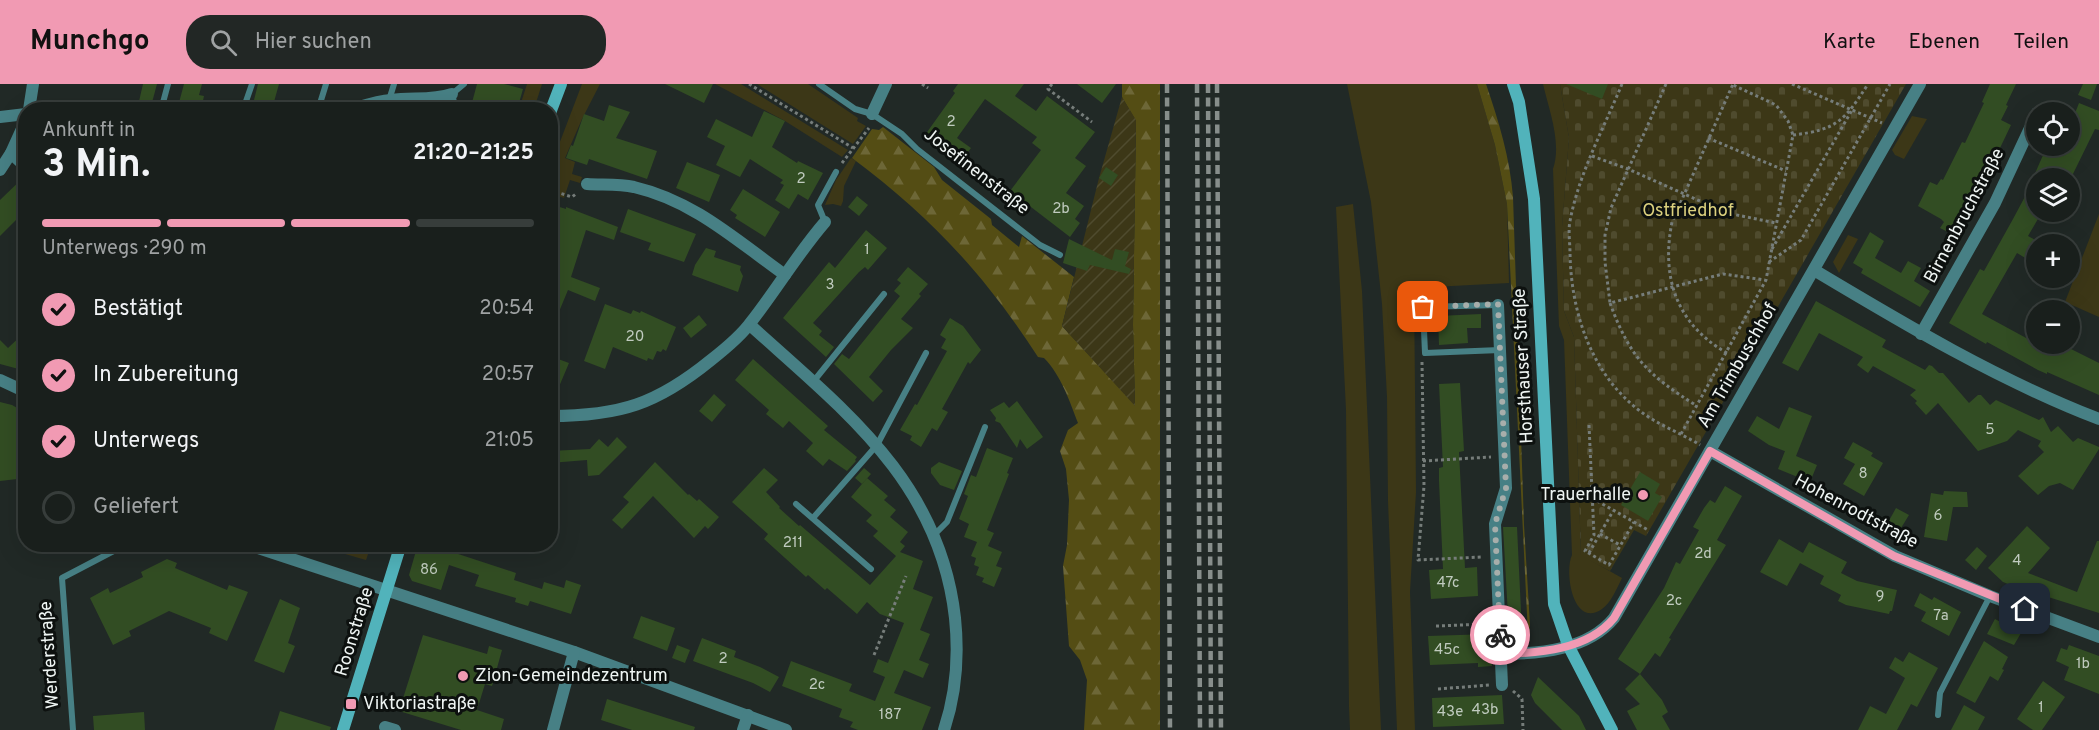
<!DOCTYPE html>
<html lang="de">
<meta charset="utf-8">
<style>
body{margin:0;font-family:Overpass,sans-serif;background:#222725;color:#f1f3f6;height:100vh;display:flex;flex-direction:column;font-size:22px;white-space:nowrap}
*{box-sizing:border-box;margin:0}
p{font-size:20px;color:#9fa2a3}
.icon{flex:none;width:33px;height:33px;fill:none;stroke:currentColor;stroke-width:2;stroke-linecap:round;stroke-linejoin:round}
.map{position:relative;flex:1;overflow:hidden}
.side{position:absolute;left:18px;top:18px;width:540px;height:450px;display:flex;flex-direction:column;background:#191f1c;border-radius:24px;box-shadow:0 6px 24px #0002,0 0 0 2px #373d3b}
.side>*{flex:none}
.fabs{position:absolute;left:2026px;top:18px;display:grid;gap:12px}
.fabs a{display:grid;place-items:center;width:54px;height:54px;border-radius:50%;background:#191f1c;box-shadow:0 6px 24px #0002,0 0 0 2px #373d3b;font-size:30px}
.pin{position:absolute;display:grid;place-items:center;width:51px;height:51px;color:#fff;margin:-26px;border-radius:12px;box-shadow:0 3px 9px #0006}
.courier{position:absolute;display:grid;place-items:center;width:60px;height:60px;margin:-30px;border:4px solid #f19ab3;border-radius:50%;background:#fff;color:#222;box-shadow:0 2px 8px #0007}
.overview em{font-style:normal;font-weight:700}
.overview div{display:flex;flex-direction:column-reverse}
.overview{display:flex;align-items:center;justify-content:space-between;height:102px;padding:0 24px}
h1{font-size:39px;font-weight:700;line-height:45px}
.bar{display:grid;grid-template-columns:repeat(4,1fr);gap:9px 6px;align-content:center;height:72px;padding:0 24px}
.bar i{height:8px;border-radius:4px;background:#373d3b}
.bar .current{background:#f19ab3}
.bar p{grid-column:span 4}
ol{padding:0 24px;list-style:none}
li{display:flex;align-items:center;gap:18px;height:66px}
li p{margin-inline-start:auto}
li .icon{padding:6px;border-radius:50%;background:#f19ab3;color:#111;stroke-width:4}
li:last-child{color:#9fa2a3}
li i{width:33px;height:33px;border:3px solid #373d3b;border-radius:50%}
header{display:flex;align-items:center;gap:36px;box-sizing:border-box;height:84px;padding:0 30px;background:#f19ab3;color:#111}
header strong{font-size:28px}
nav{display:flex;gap:33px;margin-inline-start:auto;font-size:21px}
.search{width:420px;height:54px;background:#222725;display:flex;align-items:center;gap:15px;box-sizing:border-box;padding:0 21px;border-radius:24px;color:#9fa2a3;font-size:22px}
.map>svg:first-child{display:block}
</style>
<header>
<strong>Munchgo</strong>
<div class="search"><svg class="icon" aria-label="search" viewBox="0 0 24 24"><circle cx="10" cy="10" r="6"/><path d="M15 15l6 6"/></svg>Hier suchen</div>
<nav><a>Karte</a><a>Ebenen</a><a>Teilen</a></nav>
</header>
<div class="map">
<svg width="2099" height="646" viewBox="0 0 2099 646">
<defs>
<pattern id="forest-firs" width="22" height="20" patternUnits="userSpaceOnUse" patternTransform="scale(1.5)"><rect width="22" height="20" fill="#544d14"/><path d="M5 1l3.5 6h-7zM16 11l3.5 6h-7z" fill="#6d6737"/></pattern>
<pattern id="cemetery-stones" width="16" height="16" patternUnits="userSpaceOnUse" patternTransform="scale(1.5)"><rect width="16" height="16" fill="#3c3717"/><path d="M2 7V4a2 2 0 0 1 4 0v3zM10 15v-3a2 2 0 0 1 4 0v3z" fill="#4f4b2e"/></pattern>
<pattern id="park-crowns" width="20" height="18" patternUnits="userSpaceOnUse" patternTransform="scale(1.5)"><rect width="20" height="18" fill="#3c3717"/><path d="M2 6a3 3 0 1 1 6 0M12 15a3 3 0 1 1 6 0" fill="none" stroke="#4f4b2e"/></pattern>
<pattern id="garden-furrows" width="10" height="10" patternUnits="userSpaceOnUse" patternTransform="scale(1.5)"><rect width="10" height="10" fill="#3c3717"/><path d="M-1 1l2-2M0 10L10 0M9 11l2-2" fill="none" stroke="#4f4b2e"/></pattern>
</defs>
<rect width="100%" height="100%" fill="#212926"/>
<g fill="#3c3717">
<polygon points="527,0 542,0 534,25 519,25"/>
<polygon points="582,0 600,0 582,35 565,74 575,78 572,90 582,93 580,99 570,96 564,114 552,110 551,113 550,84"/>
<polygon points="715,0 741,0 848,66 842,73 785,37"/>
<polygon points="757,0 808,0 858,34 857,37 866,42 853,60"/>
<polygon points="1347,0 1477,0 1495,61 1507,120 1509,199 1414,204 1416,408 1410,508 1415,646 1397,646 1388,417 1387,313 1382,220 1371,118"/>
<path d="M1543,0H1560L1569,54L1562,143L1564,227L1574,253L1581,471L1622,494C1617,504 1611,519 1602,525C1573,545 1564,488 1572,471L1564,256L1559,242L1553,85C1562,59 1549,26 1543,0Z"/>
<polygon points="1912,32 1927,35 1904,75 1895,71 1892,66"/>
<polygon points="851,74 856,77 844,102 843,117 841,122 833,120 825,121 836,96"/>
<polygon points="1353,120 1362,207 1381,646 1350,646 1349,623 1346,326 1336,123"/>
<polygon points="2099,130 2099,233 2065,218"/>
<polygon points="1848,151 1858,155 1839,189 1833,178"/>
</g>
<g fill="url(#forest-firs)">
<path d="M1122,0H1160V646H1084L1087,596L1080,576L1069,562L1063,482L1067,461L1069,416L1066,385L1060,367L1068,346L1078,339C1070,318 1061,291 1044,274L1038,273C985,191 930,132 852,74L872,45L879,46L883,43L934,83L942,96L991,135L992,141L1019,163L1022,152L1074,193L1062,242L1135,321L1133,241L1136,37L1122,13Z"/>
<path d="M1477,0H1486C1499,38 1510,74 1513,113L1524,441L1530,541L1529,551H1528L1507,120L1495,61Z"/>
</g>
<polygon fill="url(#cemetery-stones)" points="1560,0 1906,0 1646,452 1634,446 1610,487 1581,472 1574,253 1564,227 1562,143 1569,54"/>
<polygon fill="url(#park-crowns)" points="314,461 371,461 366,476"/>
<polygon fill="url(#garden-furrows)" points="1122,13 1136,36 1133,241 1135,322 1062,242 1099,94"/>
<g fill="#324d23">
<polygon points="143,0 157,0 150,26 137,26"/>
<polygon points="184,0 202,0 199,11 204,12 201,26 177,26"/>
<polygon points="258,0 279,0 272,25 253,20"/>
<polygon points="477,0 504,0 523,5 517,26 470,26"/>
<polygon points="665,0 713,0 704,19"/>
<polygon points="958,0 1024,0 1015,12 1036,27 1047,12 1095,48 1075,74 1086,82 1066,109 1084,122 1075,135 1080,139 1070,153 1010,107 1041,66 1032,59 1037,53 985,15 957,54 971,64 961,77 925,51 955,9 953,7"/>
<polygon points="1077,0 1116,0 1102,19"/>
<polygon points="1566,0 1608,0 1602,15"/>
<polygon points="1990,0 2016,0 2006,21 2008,22 2001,36 2011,41 1979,108 1954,151 1940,144 1944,138 1941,135 1918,122 1930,98 1937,101 1941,95 1943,96 1962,58 1965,59 1984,19 1982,18"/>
<polygon points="2083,0 2097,0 2091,16 2078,11"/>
<polygon points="2079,19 2099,27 2099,46 2095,45 2071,94 2037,94 2037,128 2042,128 2028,152 2037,157 2037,181 2017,169 1982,230 2048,266 2052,260 2073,260 2071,265 2099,279 2099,311 2047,288 2047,290 2038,286 1987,258 1986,260 1949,239 1980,185 1984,187 2013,135 2035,94 2033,94 2047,62 2070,62 2070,42"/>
<polygon points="609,21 630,28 616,54 657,67 647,95 589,75 587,81 566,74 571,61 573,62 584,30 604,37"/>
<polygon points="764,27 785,37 772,63 797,79 798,77 823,89 808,116 798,110 789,125 775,116 784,101 780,99 783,96 750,75 740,93 716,81 725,62 707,53 716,35 752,53"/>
<polygon points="687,78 720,91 709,118 676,104"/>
<polygon points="1106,83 1118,91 1111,102 1099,94"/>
<polygon points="26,91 26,126 0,152 0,116"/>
<polygon points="743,105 780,128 765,153 735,134 737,131 730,126"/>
<polygon points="857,112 868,121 859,132 848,123"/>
<polygon points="550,120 566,125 566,123 618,143 614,156 586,146 571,193 600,204 595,217 568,206 551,247"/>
<polygon points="628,125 696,150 684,178 648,166 651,159 620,148"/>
<polygon points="866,146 887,164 868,186 865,183 859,188 813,239 822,247 819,251 834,263 826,273 783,234 829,178 835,184"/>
<polygon points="1870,148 1884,157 1875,174 1901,189 1908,177 1921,184 1914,197 1930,207 1920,223 1861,189 1863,185 1853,179"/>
<polygon points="1069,155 1112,176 1115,165 1129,168 1125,182 1131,185 1129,190 1090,181 1087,187 1063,179"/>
<polygon points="706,164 716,167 714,173 741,182 740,186 743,192 738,208 692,191 695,181"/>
<polygon points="908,183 928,200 919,210 921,212 901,235 913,244 891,266 869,293 883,307 873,318 834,280 842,270 849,275 900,212 894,207 901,199 897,196"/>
<polygon points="1816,217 1886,256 1882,263 1925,286 1929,281 1932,282 1939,289 1943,289 1969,319 1978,311 1981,311 1990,321 1996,316 2039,336 2043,333 2051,348 2058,342 2073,358 2078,354 2099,363 2099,365 2073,406 2060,399 2049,402 2038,411 2018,392 2044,368 2038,362 2041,357 2018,346 2007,357 1978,367 1938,319 1926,331 1915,319 1917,317 1910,311 1916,306 1873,282 1868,289 1857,281 1863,273 1819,249 1798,287 1782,279"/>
<polygon points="605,220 631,230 633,226 640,229 641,227 676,243 666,267 663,265 661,268 657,267 653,276 648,274 647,277 613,263 605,285 584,277"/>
<polygon points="1481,230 1481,244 1467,244 1468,259 1439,261 1438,232"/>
<polygon points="699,231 707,241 691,254 683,244"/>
<polygon points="950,234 963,242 981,266 970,280 968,278 942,325 948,328 937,347 932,344 921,363 910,356 912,352 900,346 915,320 917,321 947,267 941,264 946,255 940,251"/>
<polygon points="26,247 26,287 0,280 0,256 8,264"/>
<polygon points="550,272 569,279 550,324"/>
<polygon points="753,275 828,342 824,346 857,373 855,376 856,377 847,387 829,375 823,382 806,367 813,359 789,337 783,344 766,330 769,326 735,296"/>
<polygon points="1460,299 1464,367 1459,368 1465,484 1477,483 1478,512 1431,515 1429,486 1443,485 1439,397 1439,384 1443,383 1439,300"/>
<polygon points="714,310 726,321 712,338 699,327"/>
<polygon points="1017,317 1043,353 1027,365 1020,355 1017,364 1000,339 995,337 996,334 990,326 1004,318 1009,324"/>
<polygon points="0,318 12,321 26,329 26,394 0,397"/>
<polygon points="1789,323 1812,332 1796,372 1817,381 1810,398 1778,385 1785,367 1795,371 1769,361 1748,347 1757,332 1779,345"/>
<polygon points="617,353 627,363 599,391 588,392 587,376 550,379 550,367 590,365 599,355 608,363"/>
<polygon points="1853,358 1873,369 1871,372 1883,379 1864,412 1843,400 1855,380 1844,374"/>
<polygon points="987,364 1013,374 1007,389 1009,390 987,446 994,449 988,462 1002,468 996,482 1002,484 994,503 982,498 984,494 976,491 979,483 974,481 976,474 971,472 977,458 964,453 969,440 959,435 968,412 964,410 971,391 976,393"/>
<polygon points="655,378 688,411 689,410 697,417 699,415 719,433 708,445 705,442 694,454 653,412 622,445 612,436 629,418 623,413"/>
<polygon points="939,378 962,387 954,406 940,401 931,389 931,384"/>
<polygon points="764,384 778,396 766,408 780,423 779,424 799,442 800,441 870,501 896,472 873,452 878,447 866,437 872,431 851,413 867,394 888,412 884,416 896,426 890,433 908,448 900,458 905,462 900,468 923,477 913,505 933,513 920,546 930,550 919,576 929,580 923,594 904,586 894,609 931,623 922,646 858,646 850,643 853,638 839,633 842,625 782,602 791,577 852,600 849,607 875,617 885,593 873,588 878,575 888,579 904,539 880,530 867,518 857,530 827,504 825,506 808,491 806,493 764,455 768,450 732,418"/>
<polygon points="864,384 871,390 862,400 855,394"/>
<polygon points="1640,388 1660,400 1655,409 1662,413 1648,437 1621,421"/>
<polygon points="1725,402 1742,412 1717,456 1726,461 1669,554 1671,555 1660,573 1655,569 1640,590 1618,575 1664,504 1676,478 1680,480 1699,446 1693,443 1704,424 1710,416 1715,419"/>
<polygon points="1944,407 1967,408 1968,423 1953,423 1947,457 1924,453 1931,409 1943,411"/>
<polygon points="1896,424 1909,431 1898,449 1886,442"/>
<polygon points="2027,442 2050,464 2028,489 2077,508 2097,457 2099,457 2099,529 2045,512 2044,515 2003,498 1988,484"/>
<polygon points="1503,443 1517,443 1522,549 1509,549"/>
<polygon points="1779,455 1803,469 1809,458 1847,478 1841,489 1857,497 1897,506 1892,527 1890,527 1889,530 1846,521 1838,517 1841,511 1820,500 1824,492 1800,479 1787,502 1760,488"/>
<polygon points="418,460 447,460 446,466 516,489 514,496 542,505 544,498 564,504 566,496 581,501 571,530 530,517 528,522 515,518 516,514 475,502 479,491 449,481 441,506 412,497 409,491"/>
<polygon points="1977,463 1987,472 1976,486 1965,476"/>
<polygon points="167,475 177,479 175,484 227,506 229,501 248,508 227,557 209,549 211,544 169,527 129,547 131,552 113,561 90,514 108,504 110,509 143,493 141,488"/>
<polygon points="1920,509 1932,516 1934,513 1961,528 1949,552 1921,537 1926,528 1914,522"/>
<polygon points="280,515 300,524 288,559 295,562 284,589 254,577"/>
<polygon points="641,532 675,544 667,567 633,554"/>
<polygon points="1995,535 2021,549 2014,561 1987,550"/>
<polygon points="1490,550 1492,582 1478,583 1478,579 1430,581 1428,552"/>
<polygon points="423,551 487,570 489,562 502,566 492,602 485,600 477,626 504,635 501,646 461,646 399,627"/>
<polygon points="702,554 736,567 734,573 760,583 779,593 770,608 753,599 693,577"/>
<polygon points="1984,557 2008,573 2002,585 2004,586 1998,597 1990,592 1975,619 1956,609"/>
<polygon points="677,561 690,566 685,579 672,574"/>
<polygon points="2069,561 2099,572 2099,610 2064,596 2069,583 2056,577 2061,564 2067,566"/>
<polygon points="1909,568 1938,584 1917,623 1911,620 1897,646 1858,646 1870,622 1886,630 1905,594 1889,584 1895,573 1903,578"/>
<polygon points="1640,590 1662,616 1668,628 1662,632 1670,646 1637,646 1627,627 1640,620 1625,605"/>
<polygon points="1538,593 1579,632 1586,646 1562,646 1535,619 1531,611"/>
<polygon points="2043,597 2065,613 2042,646 2033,646 2017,635"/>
<polygon points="1502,611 1504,640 1433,643 1432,614"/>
<polygon points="607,615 695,643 694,646 632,646 601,636"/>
<polygon points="1964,621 1985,633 1978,646 1951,646"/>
<polygon points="280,627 331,643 330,646 274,646"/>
<polygon points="144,628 145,646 94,646 93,632"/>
</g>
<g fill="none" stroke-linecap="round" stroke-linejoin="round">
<g stroke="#767d7a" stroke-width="3" stroke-dasharray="3 3" stroke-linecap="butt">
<polyline points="749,0 853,64"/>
<polyline points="922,0 928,4"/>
<polyline points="1052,0 1048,5 1092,38"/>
<path d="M1622,0C1604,44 1579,89 1570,137C1568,147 1570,159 1570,169C1571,228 1591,290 1640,327C1658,341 1681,349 1700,361"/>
<polyline points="1666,0 1611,124 1605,151 1605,178 1610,219 1723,190 1765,196"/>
<polyline points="1792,0 1882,39"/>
<path d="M1793,51C1837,46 1845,36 1868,0"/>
<polyline points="1708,54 1786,87"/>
<polyline points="1592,72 1628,85 1727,129 1776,139"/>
<polyline points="842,79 869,44"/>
<polyline points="550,106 572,113 577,109"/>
<polyline points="1772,165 1852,26"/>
<polyline points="1769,178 1801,156 1890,0"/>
<path d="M1610,219C1630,274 1648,291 1697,322"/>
<path d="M1727,269C1676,240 1661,193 1672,138L1733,0"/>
<polyline points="1422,278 1424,402 1418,476 1482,473"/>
<polyline points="1589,341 1594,451 1585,467 1609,481 1634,438"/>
<polyline points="1681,350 1766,196 1793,51 1788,37 1776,21 1731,0"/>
<polyline points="1423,377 1491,373"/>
<polyline points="1592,414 1648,446"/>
<polyline points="1600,450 1620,461"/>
<polyline points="1589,469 1613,427"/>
<polyline points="1436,542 1488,540"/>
<polyline points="874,571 906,492"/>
<polyline points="1438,605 1490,601"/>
<polyline points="1513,607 1522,615 1523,646"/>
</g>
<g stroke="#478085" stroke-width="6">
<polyline points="819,0 855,25 872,30 902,50 917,65 1040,161 1060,171"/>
<polyline points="161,26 168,0"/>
<polyline points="243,26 252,0"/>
<polyline points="318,26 326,0"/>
<polyline points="386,26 394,0"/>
<polyline points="456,26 452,10 464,0"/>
<polyline points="825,138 818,121 836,88"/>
<polyline points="1498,221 1423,223 1425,269 1500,266"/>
<polyline points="813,298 884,210"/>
<polyline points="796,420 871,485"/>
<polyline points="813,434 877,361 926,269"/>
<polyline points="934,451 947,438 985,343"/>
<polyline points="1938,631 1940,609 1990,512"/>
<polyline points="73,646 62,494 127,460"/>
</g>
<g stroke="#478085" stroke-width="12">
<polyline points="29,26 33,0"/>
<path d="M349,26C363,22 377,17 391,16C412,13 432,17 452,10"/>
<polyline points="872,30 886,0"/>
<polyline points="0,33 26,30"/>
<polyline points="11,69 26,83"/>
<polyline points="0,86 11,69 26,36"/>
<path d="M587,100C602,101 619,100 634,103C694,117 736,156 785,191"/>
<path d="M1814,186C1906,241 1998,296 2099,335"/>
<polyline points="1498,221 1506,404 1495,440 1502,601"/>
<path d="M750,241C844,326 940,398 955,534C959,572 956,610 944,646"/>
<polyline points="1921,250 1995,119 2037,29"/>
<polyline points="0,296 26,308"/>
<path d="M550,332C620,332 657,320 711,276C725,265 741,252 751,238C777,205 798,169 825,138"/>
<polyline points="1710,367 1895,472 1990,512 2099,553"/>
<polyline points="246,460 574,568 786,646"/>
<path d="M1501,570C1539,570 1588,566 1614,534L1920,0"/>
<polyline points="385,643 395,646"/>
<polyline points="553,646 574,568"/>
<polyline points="743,646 748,631"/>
</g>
<g stroke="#51b3bb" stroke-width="12">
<polyline points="1513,0 1519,18 1534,115 1554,520 1568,561 1612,646"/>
<polyline points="550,29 561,0"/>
<polyline points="343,646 401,460"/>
</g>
<g stroke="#878e8b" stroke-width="4.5" stroke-dasharray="9 4.5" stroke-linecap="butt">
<polyline points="1167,0 1170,646"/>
<polyline points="1197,0 1200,646"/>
<polyline points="1208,0 1211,646"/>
<polyline points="1217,0 1221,646"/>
</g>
</g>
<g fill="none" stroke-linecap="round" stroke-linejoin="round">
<polyline stroke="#a7aeab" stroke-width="6" stroke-dasharray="0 10.8" points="1423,223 1498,220 1506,404 1495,440 1500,551"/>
<path stroke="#f19ab3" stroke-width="8" d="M1500,551L1501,570C1539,569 1588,566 1614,534L1710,367L1894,472L2025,525"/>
</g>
<g fill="#f19ab3" stroke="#0d110f" stroke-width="2">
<circle cx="1643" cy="411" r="6"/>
<circle cx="463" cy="592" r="6"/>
<rect x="345" y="614" width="12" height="12" rx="3"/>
</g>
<g text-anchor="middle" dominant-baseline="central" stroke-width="6" stroke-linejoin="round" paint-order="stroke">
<g font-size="15" fill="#c0cbbf">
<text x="951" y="38">2</text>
<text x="801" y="95">2</text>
<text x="1061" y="125">2b</text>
<text x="867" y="166">1</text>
<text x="830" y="201">3</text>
<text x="635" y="253">20</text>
<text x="1990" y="346">5</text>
<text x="1863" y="390">8</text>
<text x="1938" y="432">6</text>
<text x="793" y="459">211</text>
<text x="1703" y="470">2d</text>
<text x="2017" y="477">4</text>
<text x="429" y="486">86</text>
<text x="1448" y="499">47c</text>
<text x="1880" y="513">9</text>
<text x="1674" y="517">2c</text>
<text x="1941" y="532">7a</text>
<text x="1447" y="566">45c</text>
<text x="723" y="575">2</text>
<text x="2083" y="580">1b</text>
<text x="817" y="601">2c</text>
<text x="2041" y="624">1</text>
<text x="1485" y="626">43b</text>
<text x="1450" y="628">43e</text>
<text x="890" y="631">187</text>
</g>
<g font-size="18" fill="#eff5f3" stroke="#0d110f">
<text transform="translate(976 88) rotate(38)">Josefinenstraße</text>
<text transform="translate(1965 132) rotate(-62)">Birnenbruchstraße</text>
<text transform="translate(1524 282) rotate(-93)">Horsthauser Straße</text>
<text transform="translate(1738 282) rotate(-60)">Am Trimbuschhof</text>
<text transform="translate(1856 428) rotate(28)">Hohenrodtstraße</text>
<text transform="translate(355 548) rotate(-73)">Roonstraße</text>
<text transform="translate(50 571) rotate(-94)">Werderstraße</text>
</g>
<g font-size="18" fill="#dcd17e" stroke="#0d110f">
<text x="1688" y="127">Ostfriedhof</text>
</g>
<g font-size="18" fill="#eff5f3" stroke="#0d110f" text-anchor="start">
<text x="1631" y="411" text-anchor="end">Trauerhalle</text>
<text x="475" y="592">Zion-Gemeindezentrum</text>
<text x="363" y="620">Viktoriastraße</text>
</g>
</g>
</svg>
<div class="fabs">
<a><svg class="icon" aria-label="locate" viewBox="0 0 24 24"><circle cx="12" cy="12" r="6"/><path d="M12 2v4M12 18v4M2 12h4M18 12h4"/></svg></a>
<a><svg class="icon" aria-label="layers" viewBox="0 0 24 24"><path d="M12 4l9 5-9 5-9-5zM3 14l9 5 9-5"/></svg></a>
<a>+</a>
<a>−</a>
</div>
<div class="pin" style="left:1423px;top:223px;background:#ea580c"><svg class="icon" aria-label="bag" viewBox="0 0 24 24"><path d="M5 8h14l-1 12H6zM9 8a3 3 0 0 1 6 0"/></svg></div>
<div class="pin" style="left:2025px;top:525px;background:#1f2937"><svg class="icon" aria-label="home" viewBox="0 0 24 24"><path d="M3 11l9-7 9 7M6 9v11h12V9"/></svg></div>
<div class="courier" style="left:1500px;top:551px"><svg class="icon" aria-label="bike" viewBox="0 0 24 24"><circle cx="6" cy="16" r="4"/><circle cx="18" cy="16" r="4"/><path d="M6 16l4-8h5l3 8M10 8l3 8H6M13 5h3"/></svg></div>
<section class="side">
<div class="overview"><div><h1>3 Min.</h1><p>Ankunft in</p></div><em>21:20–21:25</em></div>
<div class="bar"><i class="current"></i><i class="current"></i><i class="current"></i><i></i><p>Unterwegs · 290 m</p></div>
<ol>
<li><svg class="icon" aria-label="check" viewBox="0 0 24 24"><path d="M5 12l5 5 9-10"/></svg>Bestätigt<p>20:54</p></li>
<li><svg class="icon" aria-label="check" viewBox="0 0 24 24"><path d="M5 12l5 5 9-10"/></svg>In Zubereitung<p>20:57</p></li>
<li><svg class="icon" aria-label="check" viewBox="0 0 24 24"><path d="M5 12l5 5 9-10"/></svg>Unterwegs<p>21:05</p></li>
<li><i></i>Geliefert</li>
</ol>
</section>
</div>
